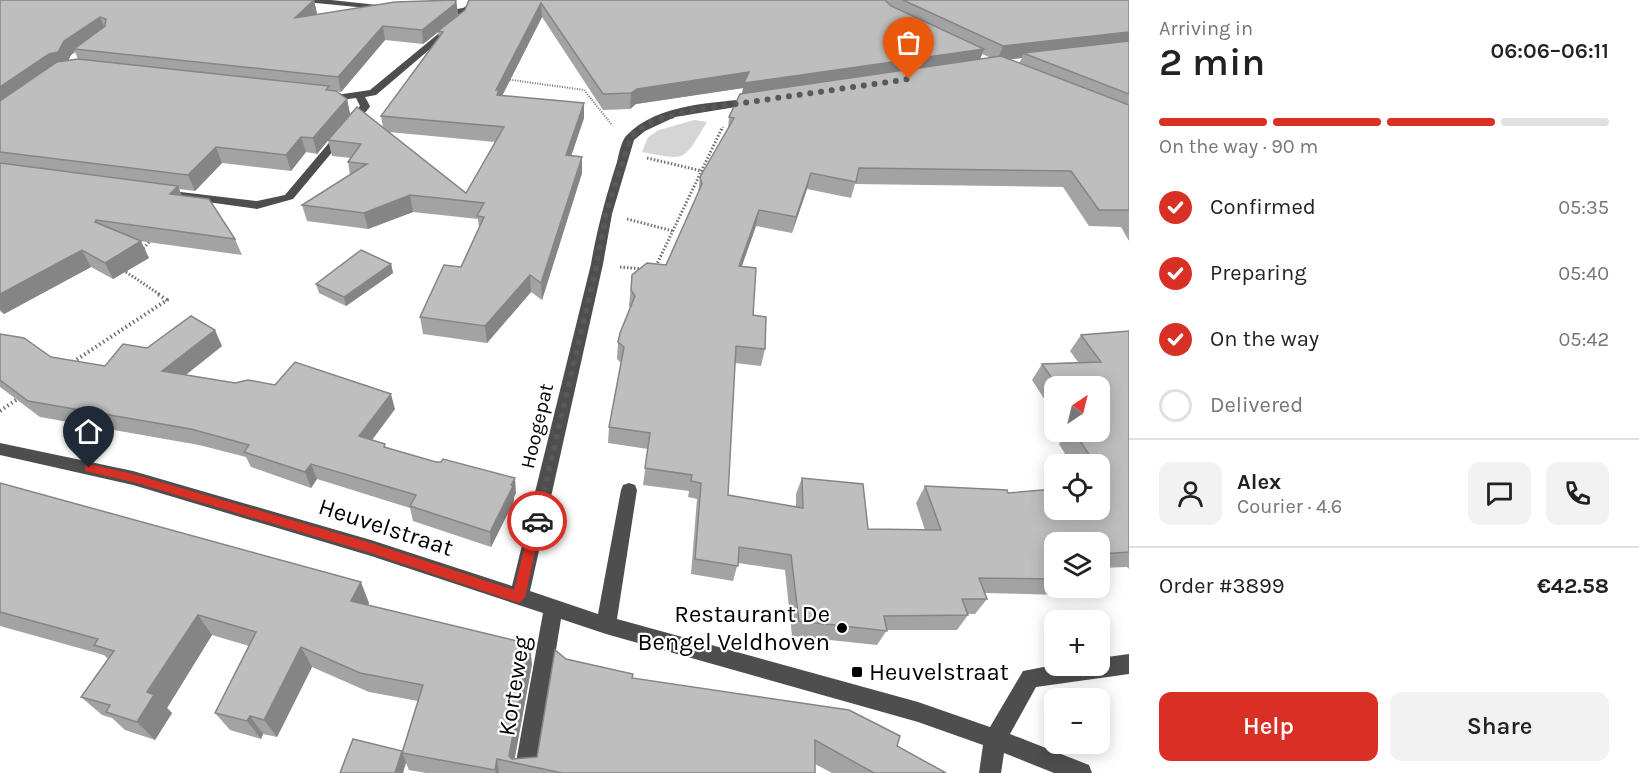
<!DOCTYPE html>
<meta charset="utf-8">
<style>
body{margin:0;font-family:Karla,sans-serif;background:#f2f2f2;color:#222;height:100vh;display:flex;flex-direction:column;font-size:22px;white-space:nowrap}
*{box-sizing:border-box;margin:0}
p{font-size:20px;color:#767676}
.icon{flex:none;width:33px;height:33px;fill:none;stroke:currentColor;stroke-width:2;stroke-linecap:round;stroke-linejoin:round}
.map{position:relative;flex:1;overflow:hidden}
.drawer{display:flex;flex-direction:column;background:#fff;width:510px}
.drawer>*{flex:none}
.needle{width:39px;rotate:35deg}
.controls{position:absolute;left:1044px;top:376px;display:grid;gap:12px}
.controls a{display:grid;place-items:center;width:66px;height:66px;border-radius:12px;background:#fff;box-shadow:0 3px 15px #0003;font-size:30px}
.pin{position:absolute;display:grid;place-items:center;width:51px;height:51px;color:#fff;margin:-62px -26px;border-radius:50% 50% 50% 0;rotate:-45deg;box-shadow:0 0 6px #0007}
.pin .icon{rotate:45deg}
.courier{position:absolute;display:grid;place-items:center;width:60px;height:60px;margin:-30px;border:4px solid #d93025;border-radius:50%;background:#fff;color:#222;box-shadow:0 2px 8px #0007}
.head em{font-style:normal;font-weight:600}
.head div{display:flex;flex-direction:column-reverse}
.head{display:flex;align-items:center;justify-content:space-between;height:102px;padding:0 30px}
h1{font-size:39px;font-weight:600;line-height:45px}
.bar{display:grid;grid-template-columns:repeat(4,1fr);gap:9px 6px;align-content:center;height:72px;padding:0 30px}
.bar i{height:8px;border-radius:4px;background:#e0e0e0}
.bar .selected{background:#d93025}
.bar p{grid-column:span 4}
.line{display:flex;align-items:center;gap:15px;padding:0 30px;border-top:2px solid #e0e0e0}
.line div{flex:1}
.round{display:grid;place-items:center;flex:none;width:63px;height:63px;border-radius:12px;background:#f2f2f2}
ol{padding:0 30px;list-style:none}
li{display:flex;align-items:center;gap:18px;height:66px}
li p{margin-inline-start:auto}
li .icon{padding:6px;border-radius:50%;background:#d93025;color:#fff;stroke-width:4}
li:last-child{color:#767676}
li i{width:33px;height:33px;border:3px solid #e0e0e0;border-radius:50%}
.cta{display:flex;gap:12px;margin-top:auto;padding:12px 30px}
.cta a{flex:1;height:69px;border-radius:12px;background:#d93025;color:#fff;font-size:24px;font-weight:600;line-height:69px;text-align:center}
.cta a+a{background:#f2f2f2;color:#222}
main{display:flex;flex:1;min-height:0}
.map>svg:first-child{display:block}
</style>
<main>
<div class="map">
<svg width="1129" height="773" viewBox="0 0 1129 773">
<rect width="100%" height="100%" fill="#fff"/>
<path fill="#d5d5d5" d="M694,120L707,122C683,161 688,161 642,152L648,137L659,130Z"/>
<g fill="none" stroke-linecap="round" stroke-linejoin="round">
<g stroke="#707070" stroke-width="2" stroke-dasharray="1 1.5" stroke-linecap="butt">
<polyline points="505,79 584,90 612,125"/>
<polyline points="722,130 723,127"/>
</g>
<g stroke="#707070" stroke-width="3" stroke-dasharray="1.5 2" stroke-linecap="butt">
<polyline points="647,158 702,171"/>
<polyline points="627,219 673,231"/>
<polyline points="141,251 152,239"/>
<polyline points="656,266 722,128"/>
<polyline points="620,267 642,269"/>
<polyline points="123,270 159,294"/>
</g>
<g stroke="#707070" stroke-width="4" stroke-dasharray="1.5 3" stroke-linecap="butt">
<polyline points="73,362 167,300 156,293"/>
<polyline points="0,411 19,398"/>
</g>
<g fill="#4e4e4e" fill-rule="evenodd">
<polygon points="302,0 331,0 387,6 391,8 387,10 306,2"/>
<path d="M476,0H486C474,10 447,22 433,13L463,8Z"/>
<path d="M449,25L456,27L376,95L365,97L370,106L369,108L293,199L257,209L164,196L158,193L164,190L257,201L285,195L360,106L356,98C345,100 330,101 321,95L323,93L343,94L370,90Z"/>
<path d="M756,98L761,101L760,103L675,117L645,131L634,140L612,214L603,264L530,591L598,614L621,490L623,485L629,483L635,485L637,490L617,619L918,702L990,727L1023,671L1054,665L1100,666V658L1129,654V674L1036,687L1010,734L1089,765L1092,773H1054L1004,753L1001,773H979L983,745L918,722L606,634L561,619L536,773H514L543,613L371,556L133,485L0,455V443L133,471L371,540L512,586L591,264C597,229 606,196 617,162C619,154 621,142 626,136C657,103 715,103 756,98Z"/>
</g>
</g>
<g fill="#a3a3a3" fill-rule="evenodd">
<path d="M0,0H314L317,14H316L456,0L458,14L457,16L465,10L469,0H1129V241L1121,227L1089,226L1063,187L855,184L851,198L807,189L792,233L756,226L742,266L753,315L765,349L761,366L735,363L728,495L796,507V494L802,478L868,529L925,530L916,503L925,486L1008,493L1100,510L1059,444L1067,433L1066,432H1100V387H1054V414L1032,380L1042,364L1078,362L1070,351L1081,335L1129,331V569L1127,567L1100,568V543H1054V588H1068L1062,595L984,593L987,599L975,614H968V615L957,630H887L877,645L792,636L785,570L738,563L733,581L691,574L697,499L688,497L689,491L643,485L648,449L608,443L609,427L621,363L617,359L618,342L630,308L629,306L632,275L666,265L698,194L700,177L728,129L729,117L742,93L743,88L636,104L630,109L603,110L542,17L502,96L584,118L571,156L582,173L542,300L531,292L487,343L423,334L420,317L461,267L479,228L478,219L413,212L368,229L307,221L302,205L350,175L348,162L351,158L332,156L328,140L317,154L306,152L291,171L222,163L195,191L179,189L182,196L235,239L242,255L140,241L149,258L113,279L91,267L4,314L0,311ZM438,32L439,38L381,116L383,127L350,114L347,99L336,91L341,92L385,40L423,44ZM75,52L78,59L68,60L71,55ZM982,54L991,58L980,59ZM1022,58L1019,63L1009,59ZM389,132L495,142L466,193Z"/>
<polygon points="391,264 393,273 346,306 319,293 316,284"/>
<polygon points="0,334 51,357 105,366 147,348 222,346 186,375 395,409 372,440 386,447 516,493 514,497 514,501 491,547 413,521 410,508 317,479 311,488 251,467 246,457 199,445 40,417 0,387"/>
<polygon points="0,483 369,603 368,605 532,664 514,759 537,757 566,659 632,678 897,746 946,773 832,773 815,764 815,773 426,773 409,770 406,763 340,773 402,752 418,701 369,692 312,667 277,737 263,734 261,739 230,730 215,713 249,646 212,635 167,708 172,713 155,740 125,730 112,718 102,715 81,697 108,659 104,655 0,626"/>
</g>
<g fill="#858585">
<polygon points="314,0 317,14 298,32 295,18"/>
<polygon points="456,0 458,14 456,18 423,44 422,30"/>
<polygon points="541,3 542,17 500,100 498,111 496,90"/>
<polygon points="100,17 106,31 74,49 75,52 71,55 65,67 0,108 0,87 64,41"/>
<polygon points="383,26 385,40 341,92 338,77"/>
<polygon points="1129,32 1129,45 1023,53 1022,58 997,61 1003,46"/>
<polygon points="984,49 978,64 742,98 743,88 636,104 630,109 631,93 637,89 749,72"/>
<polygon points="347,99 350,114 317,154 313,138"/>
<polygon points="584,103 584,118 566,171 566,155"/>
<polygon points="301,137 306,152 291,171 286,155"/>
<polygon points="216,147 222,163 195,191 188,175"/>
<polygon points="582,157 582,173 542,300 541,283"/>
<polygon points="811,173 807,189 792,233 796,217"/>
<polygon points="178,186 184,202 170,194"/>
<polygon points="410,195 413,212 368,229 364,213"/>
<polygon points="759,210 756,226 736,282 739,266"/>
<polygon points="141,241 149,258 113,279 105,263"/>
<polygon points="82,250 91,267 4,314 0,309 0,294"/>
<polygon points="391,264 393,273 346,306 344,297"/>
<polygon points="530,275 531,292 487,343 485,326"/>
<polygon points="215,330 222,346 170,387 162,371"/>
<polygon points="391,394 395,409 363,452 359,436"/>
<polygon points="311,464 317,479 311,488 305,472"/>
<polygon points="515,478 516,493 514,497 514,501 491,547 490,532"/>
<polygon points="361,582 369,603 359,622 351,601"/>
<polygon points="198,615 212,635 167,708 172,713 155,740 137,722 147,692"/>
<polygon points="530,644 532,664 514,763 509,756"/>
<polygon points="301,647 312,667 277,737 264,720"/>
<polygon points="250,716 263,734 261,739 247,721"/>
<polygon points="402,751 406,763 403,773 395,773"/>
<polygon points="497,759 499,773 496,773 495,770"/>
</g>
<g fill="#bebebe" stroke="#858585" stroke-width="1.5">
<polygon points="0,0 314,0 295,18 395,2 456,0 455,4 422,30 383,26 338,77 74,49 105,26 106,19 100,17 64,41 58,52 49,54 0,87"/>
<polygon points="469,0 885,0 891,6 984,49 744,83 749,72 637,89 631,93 603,94 541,3 496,90 499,90 497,95 584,103 566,155 582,157 541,283 530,275 485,326 420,317 444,265 461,267 484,217 477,216 484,203 410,195 364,213 302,205 367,164 348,162 361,144 328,140 357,107 466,193 504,127 381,116 443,32 438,31 465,10"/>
<polygon points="903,0 1129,0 1129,32 1003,46"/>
<polygon points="1129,41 1129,94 1023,53"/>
<polygon points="1001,56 1129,105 1129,210 1099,210 1071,171 859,168 856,182 811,173 796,217 759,210 739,266 756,268 753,315 766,317 765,349 736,346 728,495 803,508 802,478 863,484 868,529 941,530 925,486 1007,490 1008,493 1054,489 1054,510 1100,510 1100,465 1096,465 1074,432 1100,432 1100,387 1058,387 1042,364 1101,362 1081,335 1129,331 1129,552 1100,554 1100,543 1054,543 1054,579 979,578 987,599 962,599 968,615 884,616 887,631 799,621 791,555 739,547 738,566 695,559 701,483 691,481 692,475 645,468 650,433 609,427 624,347 618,342 620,333 635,296 631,290 632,275 647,263 666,265 702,184 700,177 734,118 729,117 740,94"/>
<polygon points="78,59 329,86 326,90 336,91 347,99 313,138 301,137 286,155 216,147 188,175 0,152 0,101 57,62"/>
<polygon points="0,163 178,186 170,194 209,199 235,239 96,220 95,222 141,241 105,263 82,250 0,294"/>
<polygon points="361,250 391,264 344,297 316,284"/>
<polygon points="191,316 215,330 162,371 235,383 248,380 275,385 295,362 391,394 359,436 385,444 384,447 436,462 441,462 443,459 515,478 511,485 513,486 490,532 410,506 416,495 311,464 305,472 244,452 249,445 191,429 28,401 0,380 0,334 24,338 51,357 105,366 123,344 147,348"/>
<polygon points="0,483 361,582 351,601 530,644 509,756 512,759 537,757 555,650 566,659 633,674 632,678 849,710 900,736 897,746 946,773 874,773 815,740 815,773 562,773 497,759 495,770 402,753 423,685 360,673 301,647 264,720 250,716 247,721 215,713 256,632 198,615 147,692 154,695 137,722 106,712 110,705 81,697 114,651 94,645 98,639 0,612"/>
<polygon points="353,739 402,751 395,773 340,773"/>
</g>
<polygon fill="#d93025" points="89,464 133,474 371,543 514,590 531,521 537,516 542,521 525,597 519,603 371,553 133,482 85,471 85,465"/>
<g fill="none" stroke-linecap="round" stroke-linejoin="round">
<polyline stroke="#595959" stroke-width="6" stroke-dasharray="0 10.8" points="537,521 597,264 606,214 630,139 636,131 655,120 694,110 909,79"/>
</g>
<g fill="#000" stroke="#fff" stroke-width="2">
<circle cx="842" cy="628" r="6"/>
<rect x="851" y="666" width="12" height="12" rx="3"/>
</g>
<g text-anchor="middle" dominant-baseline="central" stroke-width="4.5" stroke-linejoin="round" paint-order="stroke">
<g font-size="20" fill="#000" stroke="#fff">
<text transform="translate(537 426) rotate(-77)">Hoogepat</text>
</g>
<g font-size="24" fill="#000" stroke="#fff">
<text transform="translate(386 527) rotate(18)">Heuvelstraat</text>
<text transform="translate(514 686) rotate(-81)">Korteweg</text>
</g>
<g font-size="24" fill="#000" stroke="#fff" text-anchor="end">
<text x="830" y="614">Restaurant De<tspan x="830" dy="28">Bengel Veldhoven</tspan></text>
<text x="869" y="672" text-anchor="start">Heuvelstraat</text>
</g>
</g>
</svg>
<div class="controls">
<a><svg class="needle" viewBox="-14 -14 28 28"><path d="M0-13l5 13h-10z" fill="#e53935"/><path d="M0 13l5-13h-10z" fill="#767676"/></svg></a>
<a><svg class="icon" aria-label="locate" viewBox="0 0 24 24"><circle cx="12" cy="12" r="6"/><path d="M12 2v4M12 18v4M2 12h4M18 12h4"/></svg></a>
<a><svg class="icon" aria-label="layers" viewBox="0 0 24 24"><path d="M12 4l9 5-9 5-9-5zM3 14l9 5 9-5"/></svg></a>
<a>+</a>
<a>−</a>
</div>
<div class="pin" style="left:909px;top:79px;background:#ea580c"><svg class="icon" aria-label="bag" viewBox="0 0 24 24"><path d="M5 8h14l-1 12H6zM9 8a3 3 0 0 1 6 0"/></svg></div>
<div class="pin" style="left:89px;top:468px;background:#1f2937"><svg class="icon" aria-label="home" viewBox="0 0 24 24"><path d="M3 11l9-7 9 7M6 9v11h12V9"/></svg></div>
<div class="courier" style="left:537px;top:521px"><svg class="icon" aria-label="car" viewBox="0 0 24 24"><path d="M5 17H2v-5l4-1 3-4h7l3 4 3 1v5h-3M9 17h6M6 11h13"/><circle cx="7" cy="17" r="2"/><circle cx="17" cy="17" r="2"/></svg></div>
</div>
<section class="drawer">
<div class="head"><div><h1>2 min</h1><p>Arriving in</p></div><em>06:06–06:11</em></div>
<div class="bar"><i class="selected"></i><i class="selected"></i><i class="selected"></i><i></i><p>On the way · 90 m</p></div>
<ol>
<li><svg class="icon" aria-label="check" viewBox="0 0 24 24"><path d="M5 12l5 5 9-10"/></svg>Confirmed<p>05:35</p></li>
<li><svg class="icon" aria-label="check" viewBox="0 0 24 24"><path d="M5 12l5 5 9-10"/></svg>Preparing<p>05:40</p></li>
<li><svg class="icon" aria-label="check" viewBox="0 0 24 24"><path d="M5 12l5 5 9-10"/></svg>On the way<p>05:42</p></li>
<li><i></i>Delivered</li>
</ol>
<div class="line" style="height:108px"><a class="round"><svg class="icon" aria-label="person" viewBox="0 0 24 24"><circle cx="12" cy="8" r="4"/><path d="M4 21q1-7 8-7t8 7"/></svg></a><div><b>Alex</b><p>Courier · 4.6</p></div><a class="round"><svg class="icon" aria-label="chat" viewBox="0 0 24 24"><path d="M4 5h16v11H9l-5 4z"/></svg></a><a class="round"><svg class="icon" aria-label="phone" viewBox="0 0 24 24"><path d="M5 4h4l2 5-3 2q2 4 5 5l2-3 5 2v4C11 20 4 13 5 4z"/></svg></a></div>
<div class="line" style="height:78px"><div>Order #3899</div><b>€42.58</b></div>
<div class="cta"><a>Help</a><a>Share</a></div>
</section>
</main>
